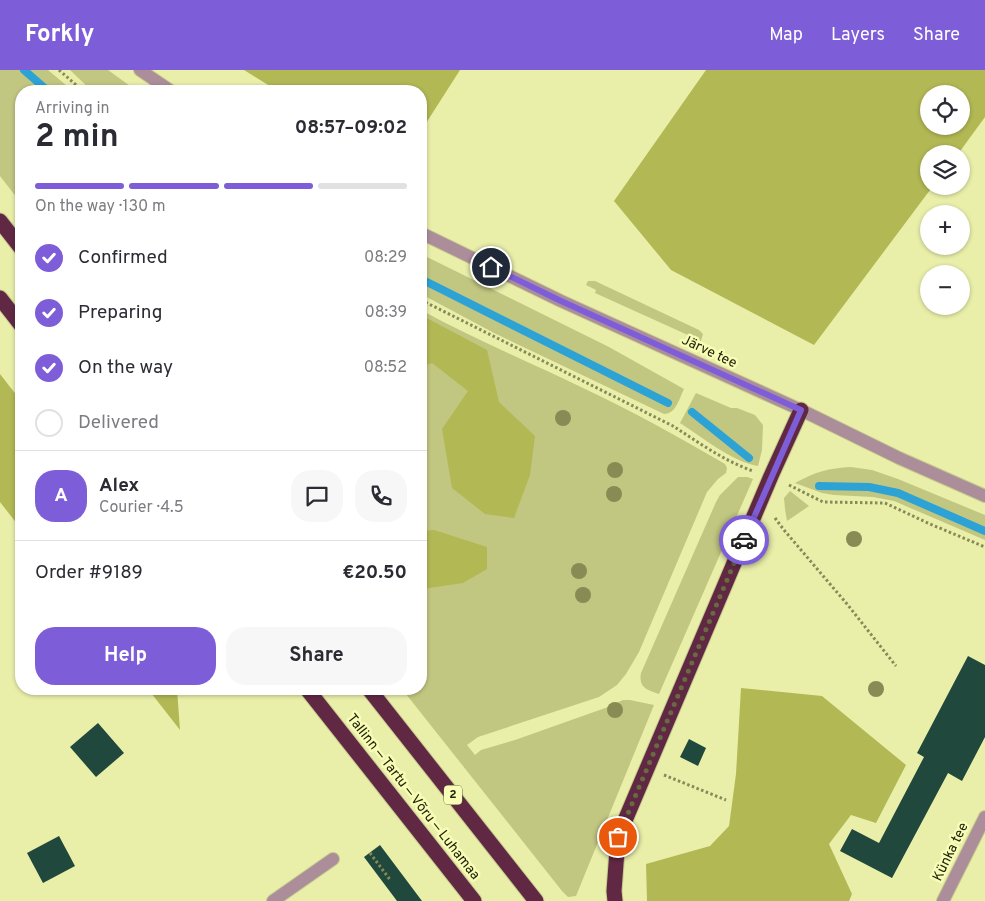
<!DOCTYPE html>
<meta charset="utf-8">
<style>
body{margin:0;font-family:Overpass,sans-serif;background:#f7f7f7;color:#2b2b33;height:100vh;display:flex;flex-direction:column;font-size:19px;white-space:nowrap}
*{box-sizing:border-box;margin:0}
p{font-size:16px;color:#7c7c81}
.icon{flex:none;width:28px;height:28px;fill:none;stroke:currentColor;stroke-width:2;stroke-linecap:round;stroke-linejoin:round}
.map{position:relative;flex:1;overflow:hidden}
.side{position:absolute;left:15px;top:15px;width:412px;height:610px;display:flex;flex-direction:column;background:#fff;border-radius:20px;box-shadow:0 1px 4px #0004}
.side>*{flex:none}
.fabs{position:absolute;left:920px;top:15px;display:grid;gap:10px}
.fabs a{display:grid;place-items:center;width:50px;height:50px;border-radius:50%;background:#fff;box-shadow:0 1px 4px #0004;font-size:25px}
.pin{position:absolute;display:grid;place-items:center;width:42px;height:42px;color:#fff;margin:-21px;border:2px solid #fff;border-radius:50%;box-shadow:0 1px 5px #0007}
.courier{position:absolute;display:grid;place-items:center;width:50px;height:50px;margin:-25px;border:4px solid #7e5ed8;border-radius:50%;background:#fff;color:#222;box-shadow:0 1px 6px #0007}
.headline em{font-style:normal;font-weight:700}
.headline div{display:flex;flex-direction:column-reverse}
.headline{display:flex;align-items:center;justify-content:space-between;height:85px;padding:0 20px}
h1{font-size:32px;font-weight:700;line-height:38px}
.bar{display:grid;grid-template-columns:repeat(4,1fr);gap:8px 5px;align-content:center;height:60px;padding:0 20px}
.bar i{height:6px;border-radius:4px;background:#e1e1e2}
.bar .current{background:#7e5ed8}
.bar p{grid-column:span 4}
.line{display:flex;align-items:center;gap:12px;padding:0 20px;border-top:1px solid #e1e1e2}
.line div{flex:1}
.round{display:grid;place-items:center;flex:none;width:52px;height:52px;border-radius:20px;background:#f7f7f7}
ol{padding:0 20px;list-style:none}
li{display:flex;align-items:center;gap:15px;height:55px}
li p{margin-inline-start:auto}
li .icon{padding:5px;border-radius:50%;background:#7e5ed8;color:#fff;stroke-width:4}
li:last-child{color:#7c7c81}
li i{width:28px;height:28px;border:2px solid #e1e1e2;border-radius:50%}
.action{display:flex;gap:10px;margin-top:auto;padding:10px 20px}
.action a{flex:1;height:58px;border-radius:20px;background:#7e5ed8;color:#fff;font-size:20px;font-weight:700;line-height:58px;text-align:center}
.action a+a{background:#f7f7f7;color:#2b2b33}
header{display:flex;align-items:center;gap:30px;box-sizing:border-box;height:70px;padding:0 25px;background:#7e5ed8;color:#fff}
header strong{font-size:24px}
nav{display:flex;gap:28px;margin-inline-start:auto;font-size:18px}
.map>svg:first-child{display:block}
</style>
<header>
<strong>Forkly</strong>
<nav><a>Map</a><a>Layers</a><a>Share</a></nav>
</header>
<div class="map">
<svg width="985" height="831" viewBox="0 0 985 831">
<rect width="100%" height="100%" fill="#e9efa9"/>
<g fill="#c1c681">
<polygon points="0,0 48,0 73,21 21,21 21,133 0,106"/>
<polygon points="70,0 108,0 137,21 92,21"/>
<path d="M421,184L609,277L684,319C679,329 676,344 664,344L494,263L421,224Z"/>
<polygon points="588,211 595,211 699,260 703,264 701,271 595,223 596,220 586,215"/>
<path d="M421,240C474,269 529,292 583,318C632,341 679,367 725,394L727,398L726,403L718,409L707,422L639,582L626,604L617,615L599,627L478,667L467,675L475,685L481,680L515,670L608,637L623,630H630L654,635L576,826L568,827L562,821L402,619H421Z"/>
<path d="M696,323L731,338H737L755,345L763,355L762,380L758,396C732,392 702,367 680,353Z"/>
<path d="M851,397L872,400L898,409L985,445V470L894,431L873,427L834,425L822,423L795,413C815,402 829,398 851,397Z"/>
<path d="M738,407H747L753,409L659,624C648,620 638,618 641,603L716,432L720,425Z"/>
<polygon points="790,421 809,436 787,451 785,439 784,428"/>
</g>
<g fill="#b2b854" fill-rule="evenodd">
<polygon points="244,0 460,0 421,61 421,21 278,21"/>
<path d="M706,0H985V47L958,84H929V116H933L814,275L671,200L614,131ZM929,24H961V56H929Z"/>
<polygon points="421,245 487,280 499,332 535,366 530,405 514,448 485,444 452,418 442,359 468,321 432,293 421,297"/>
<polygon points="0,304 21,331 21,459 0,432"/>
<polygon points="434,460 487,477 487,499 463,513 422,519 421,461"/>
<polygon points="741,618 822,626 906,695 876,753 851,745 829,774 852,824 849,831 647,831 646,794 710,776 729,756 736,704"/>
<polygon points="148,619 177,619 180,660"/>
</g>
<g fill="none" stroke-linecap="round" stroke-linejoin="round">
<g stroke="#2ca2d5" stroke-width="8">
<polyline points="24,0 48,21"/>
<polyline points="421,209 668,333"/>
<polyline points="692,342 749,388"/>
<polyline points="819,416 869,417 898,423 985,461"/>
</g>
</g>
<g fill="#20483c">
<polygon points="968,586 985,595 985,667 962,711 948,703 892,808 840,781 852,759 879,773 924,687 917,683"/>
<polygon points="98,653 124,683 96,707 70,677"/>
<polygon points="689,669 706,678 698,696 680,687"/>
<polygon points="59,766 75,796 43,813 27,783"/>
<polygon points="380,775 422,831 397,831 364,787"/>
</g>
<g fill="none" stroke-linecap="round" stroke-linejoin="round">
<g stroke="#c5ca8c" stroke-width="14">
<g id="minor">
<polyline points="140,0 171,21"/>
<polyline points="421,163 561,231 801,340 899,388 985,426"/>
<polyline points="273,831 333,789"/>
<polyline points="943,831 985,747"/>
</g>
</g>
<g stroke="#c5ca8c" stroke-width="17">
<g id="highway">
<polyline points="0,151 21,178"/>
<polyline points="0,228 21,255"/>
<polyline points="307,619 474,831"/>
<polyline points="369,619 536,831"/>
<polyline points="615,831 614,821 618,767 771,406 801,340"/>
</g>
</g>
<g stroke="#868958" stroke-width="3" stroke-dasharray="2.5 2.5" stroke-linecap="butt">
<polyline points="59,0 83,21"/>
<path d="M421,230L673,356C698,372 724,391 753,401"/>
<polyline points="789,415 823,432 885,433 930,454 985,477"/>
<polyline points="775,448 784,460 847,534 896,596"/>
<polyline points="664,705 726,730"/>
<polyline points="370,783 391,811"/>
</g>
<use href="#minor" stroke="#ac8e9a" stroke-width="12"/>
<use href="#highway" stroke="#612844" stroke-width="15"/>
</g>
<g fill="#888b54">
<circle cx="563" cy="348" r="8"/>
<circle cx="615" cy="400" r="8"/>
<circle cx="614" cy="424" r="8"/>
<circle cx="854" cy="469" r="8"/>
<circle cx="579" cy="501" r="8"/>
<circle cx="583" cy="525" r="8"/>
<circle cx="876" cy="619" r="8"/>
<circle cx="615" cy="640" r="8"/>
</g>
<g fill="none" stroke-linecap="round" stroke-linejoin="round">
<polyline stroke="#686a40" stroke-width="5" stroke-dasharray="0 9" points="618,767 744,470"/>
<polyline stroke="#7e5ed8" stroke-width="6" points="491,197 561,231 801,340 744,470"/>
</g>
<g text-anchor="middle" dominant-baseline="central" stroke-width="5" stroke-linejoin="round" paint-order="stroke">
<rect fill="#f7fdb6" stroke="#62643c" stroke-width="1" x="444" y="715.5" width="18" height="19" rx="4"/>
<g font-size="12" font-weight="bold" fill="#222307">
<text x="453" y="725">2</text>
</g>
<g font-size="14" fill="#222307" stroke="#f7fdb6">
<text transform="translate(709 282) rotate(25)">Järve tee</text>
<text transform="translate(413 727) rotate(52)">Tallinn — Tartu — Võru — Luhamaa</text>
<text transform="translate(951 782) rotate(-64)">Künka tee</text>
</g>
</g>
</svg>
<div class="fabs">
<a><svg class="icon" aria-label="locate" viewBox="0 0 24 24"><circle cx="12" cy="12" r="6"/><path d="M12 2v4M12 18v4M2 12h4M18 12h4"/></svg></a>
<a><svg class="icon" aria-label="layers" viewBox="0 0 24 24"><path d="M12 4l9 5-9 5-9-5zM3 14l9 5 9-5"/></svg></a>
<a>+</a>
<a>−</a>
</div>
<div class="pin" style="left:618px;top:767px;background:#ea580c"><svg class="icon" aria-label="bag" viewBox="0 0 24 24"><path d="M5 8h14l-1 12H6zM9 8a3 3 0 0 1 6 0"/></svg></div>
<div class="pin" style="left:491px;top:197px;background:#1f2937"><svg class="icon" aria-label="home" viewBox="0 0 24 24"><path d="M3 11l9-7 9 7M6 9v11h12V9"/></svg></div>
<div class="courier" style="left:744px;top:470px"><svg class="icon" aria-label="car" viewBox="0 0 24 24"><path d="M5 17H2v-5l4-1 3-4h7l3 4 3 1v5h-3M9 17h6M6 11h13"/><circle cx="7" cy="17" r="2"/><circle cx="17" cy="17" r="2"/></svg></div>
<section class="side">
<div class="headline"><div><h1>2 min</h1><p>Arriving in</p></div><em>08:57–09:02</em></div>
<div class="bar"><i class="current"></i><i class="current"></i><i class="current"></i><i></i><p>On the way · 130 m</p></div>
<ol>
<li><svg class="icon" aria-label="check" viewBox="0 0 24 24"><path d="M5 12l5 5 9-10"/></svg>Confirmed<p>08:29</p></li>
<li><svg class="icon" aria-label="check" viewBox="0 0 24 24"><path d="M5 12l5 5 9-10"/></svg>Preparing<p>08:39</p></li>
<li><svg class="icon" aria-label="check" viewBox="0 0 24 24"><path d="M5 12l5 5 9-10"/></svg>On the way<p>08:52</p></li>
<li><i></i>Delivered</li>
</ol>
<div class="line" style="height:90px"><b class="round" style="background:#7e5ed8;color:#fff">A</b><div><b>Alex</b><p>Courier · 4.5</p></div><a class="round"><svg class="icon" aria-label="chat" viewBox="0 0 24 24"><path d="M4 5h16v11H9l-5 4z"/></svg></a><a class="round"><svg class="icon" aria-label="phone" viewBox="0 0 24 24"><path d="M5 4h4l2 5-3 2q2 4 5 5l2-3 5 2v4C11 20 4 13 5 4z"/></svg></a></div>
<div class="line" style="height:65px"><div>Order #9189</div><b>€20.50</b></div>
<div class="action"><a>Help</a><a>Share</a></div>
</section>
</div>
